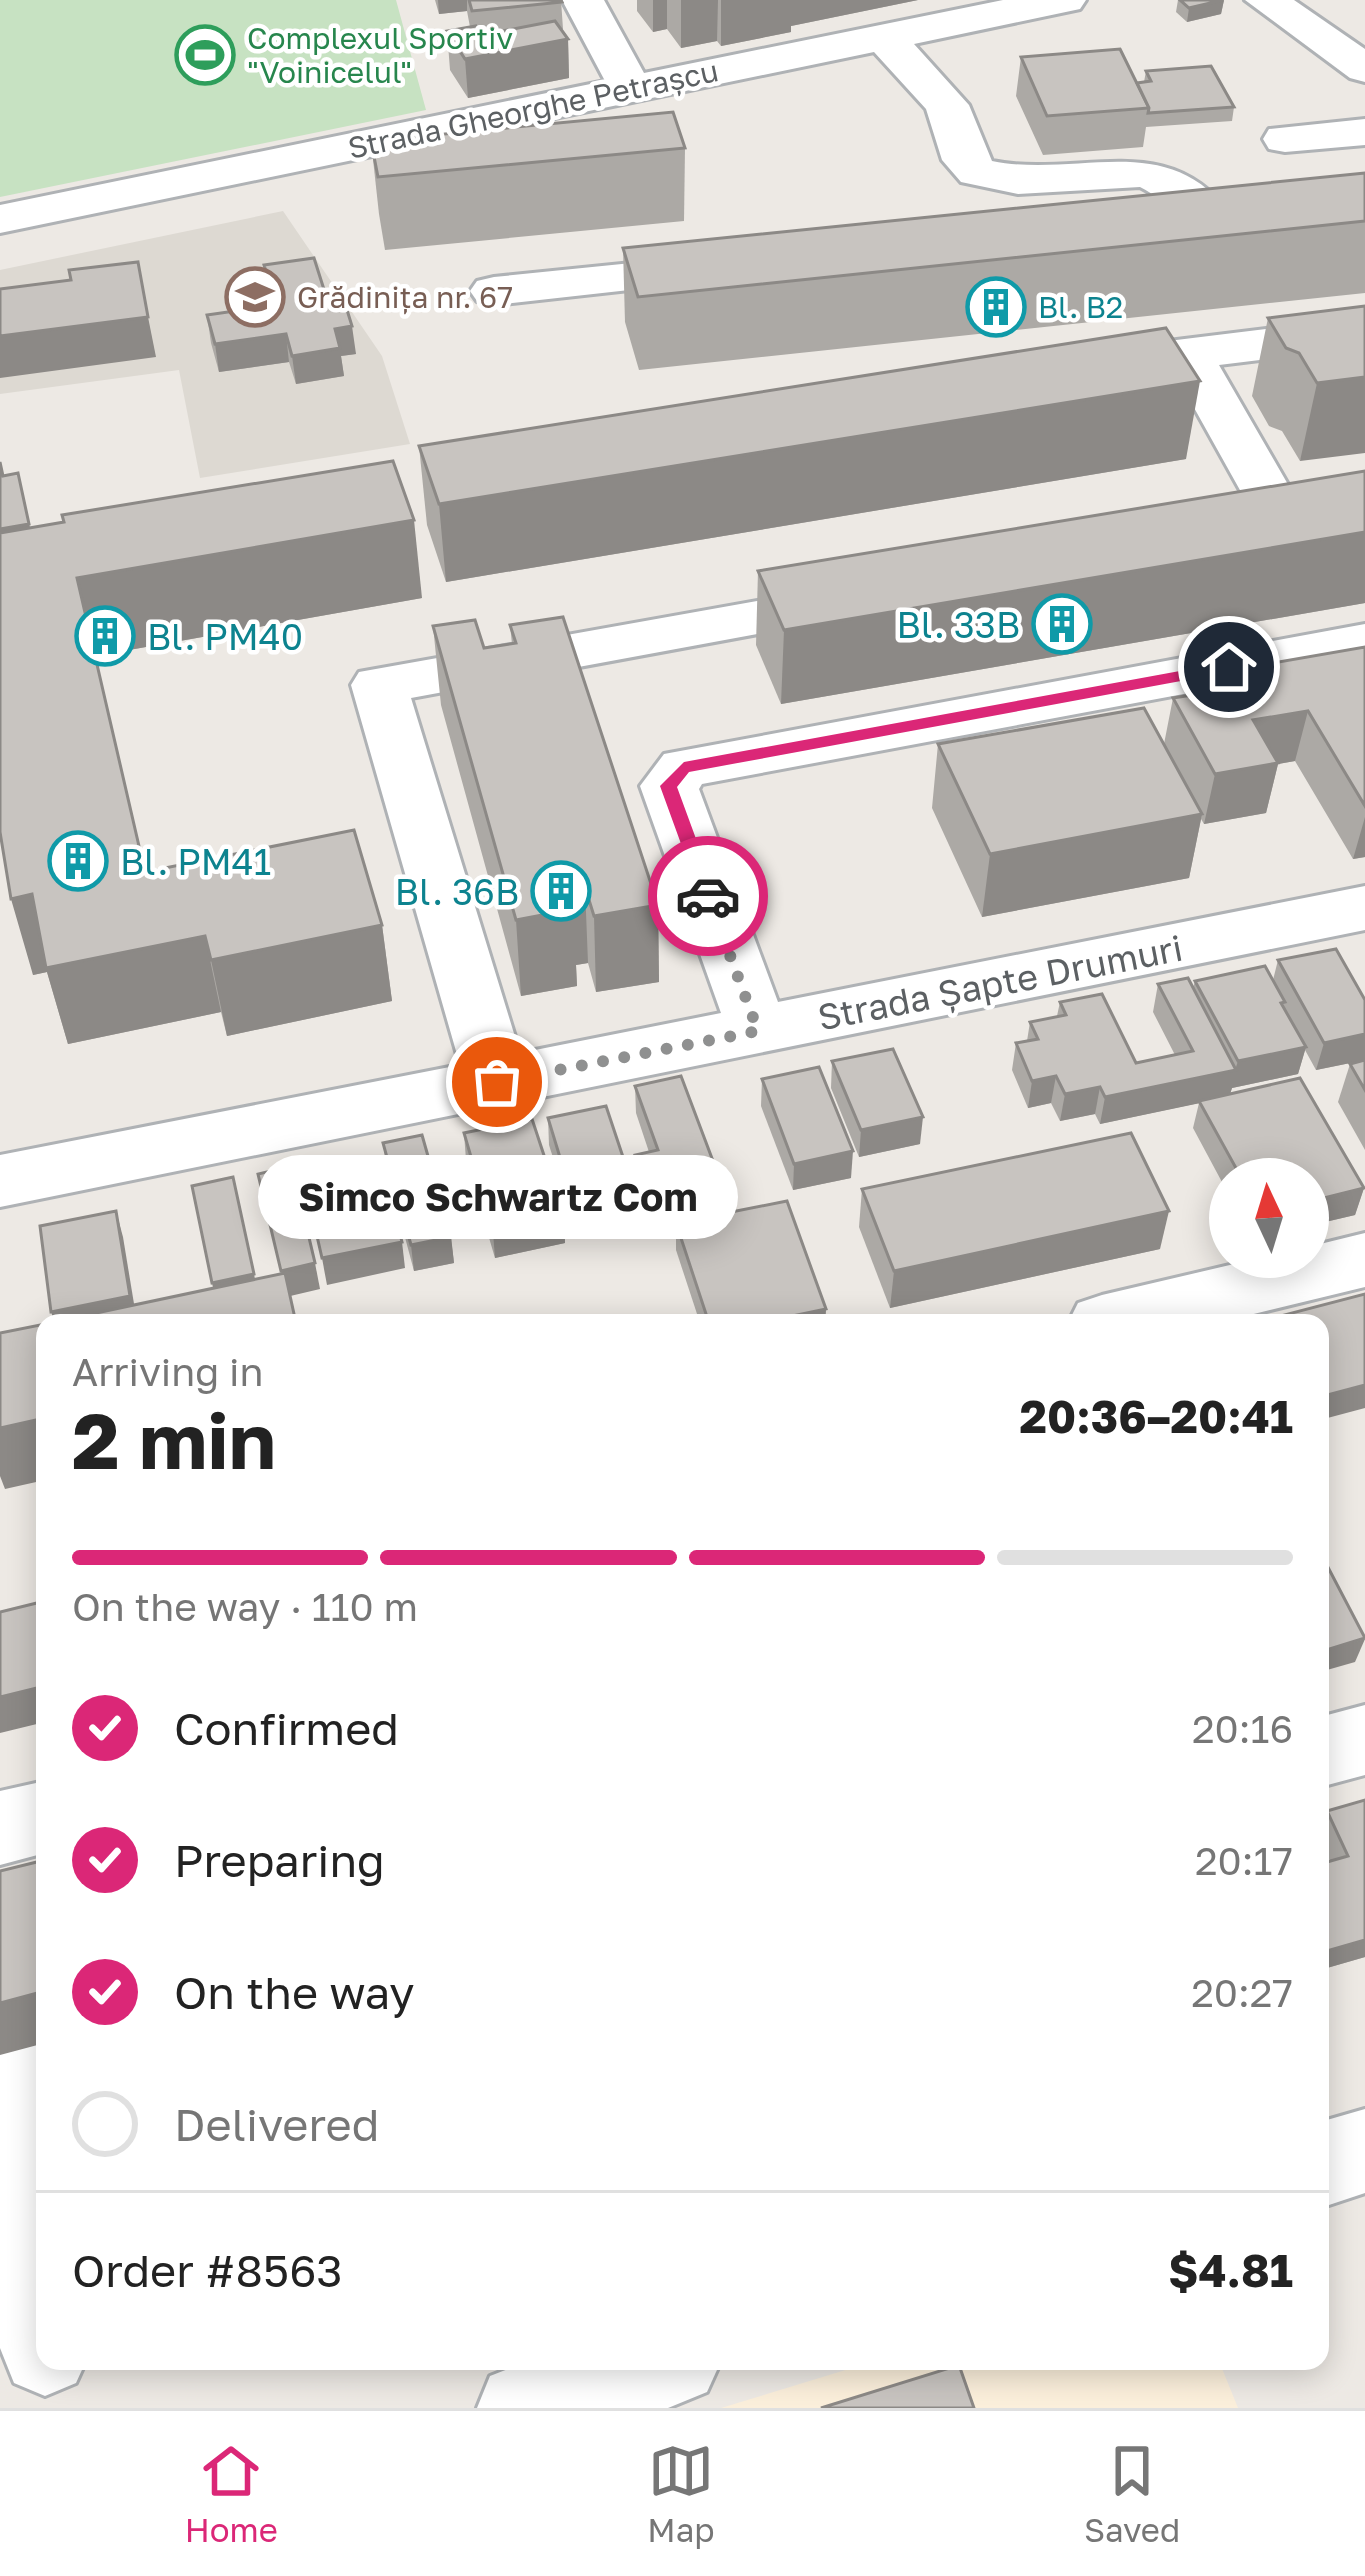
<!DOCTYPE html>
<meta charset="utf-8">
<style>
body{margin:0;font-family:"Golos Text",sans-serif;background:#f6f6f6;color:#222;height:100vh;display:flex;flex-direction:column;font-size:45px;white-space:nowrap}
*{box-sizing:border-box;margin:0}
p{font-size:39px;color:#767676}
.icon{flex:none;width:66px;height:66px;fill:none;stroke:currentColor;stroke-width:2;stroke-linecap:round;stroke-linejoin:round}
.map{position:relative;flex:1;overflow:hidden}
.panel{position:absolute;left:36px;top:1314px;width:1293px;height:1056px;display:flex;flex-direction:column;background:#fff;border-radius:24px;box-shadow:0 6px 30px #0003}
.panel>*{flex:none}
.needle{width:78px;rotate:356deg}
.buttons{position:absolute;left:1209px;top:1158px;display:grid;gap:24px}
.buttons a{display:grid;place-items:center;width:120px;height:120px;border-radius:50%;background:#fff;box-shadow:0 6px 30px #0003;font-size:60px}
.pin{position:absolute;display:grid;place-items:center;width:102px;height:102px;color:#fff;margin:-51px;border:6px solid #fff;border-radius:50%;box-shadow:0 3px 12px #0007}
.courier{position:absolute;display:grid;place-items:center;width:120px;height:120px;margin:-60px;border:9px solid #db2777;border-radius:50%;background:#fff;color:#222;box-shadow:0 3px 15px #0007}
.bubble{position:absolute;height:84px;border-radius:42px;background:#fff;box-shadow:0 6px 30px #0003;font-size:39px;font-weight:700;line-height:84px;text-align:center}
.headline em{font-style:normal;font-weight:700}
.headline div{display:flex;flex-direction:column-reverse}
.headline{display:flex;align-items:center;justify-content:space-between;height:204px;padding:0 36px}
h1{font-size:78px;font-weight:700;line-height:90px}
.bar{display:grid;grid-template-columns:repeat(4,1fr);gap:18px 12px;align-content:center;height:144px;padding:0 36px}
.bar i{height:15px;border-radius:9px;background:#e0e0e0}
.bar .active{background:#db2777}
.bar p{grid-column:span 4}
.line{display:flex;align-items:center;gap:30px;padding:0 36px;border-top:3px solid #e0e0e0}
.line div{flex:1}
ol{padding:0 36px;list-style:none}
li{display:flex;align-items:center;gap:36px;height:132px}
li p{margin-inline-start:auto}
li .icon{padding:12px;border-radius:50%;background:#db2777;color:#fff;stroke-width:4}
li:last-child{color:#767676}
li i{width:66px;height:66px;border:6px solid #e0e0e0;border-radius:50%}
.menu{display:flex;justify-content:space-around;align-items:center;height:168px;border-top:3px solid #e0e0e0;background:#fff;font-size:33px;color:#767676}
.menu a{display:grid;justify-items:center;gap:6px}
.menu .active{color:#db2777}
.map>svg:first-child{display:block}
</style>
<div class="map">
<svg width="1365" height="2408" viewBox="0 0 1365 2408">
<rect width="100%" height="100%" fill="#ede9e4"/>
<polygon fill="#fbefdb" points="875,2361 1219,2361 1238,2408 721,2408"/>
<polygon fill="#ddd9d2" points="283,211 382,356 410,444 200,478 179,370 0,394 0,270"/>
<polygon fill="#c7e2c2" points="0,0 396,0 426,110 0,197"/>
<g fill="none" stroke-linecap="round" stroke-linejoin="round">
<g stroke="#afb2b5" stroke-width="6">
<g id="minor">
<path d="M562,0H604L644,73L1003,0H1086L1080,9L914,44L969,105L992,161C1081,179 1170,126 1234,219L1227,229C1188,239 1172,202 1140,187L1018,194L961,182L942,160L926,109L874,52L0,233V205L605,81Z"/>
<polygon points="1245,0 1294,0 1365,49 1365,82 1350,78"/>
<polygon points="1365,119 1365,145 1285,152 1269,149 1263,139 1269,129"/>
<polygon points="711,255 728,259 735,269 728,279 494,305 477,301 470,291 477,281 494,277"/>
<polygon points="1365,317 1365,347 1219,365 1312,526 1305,538 1286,542 1267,538 1260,526 1173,370 1095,380 1078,375 1070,365 1078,355 1095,350"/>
<polygon points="847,585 866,590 874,602 866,614 411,698 520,1053 721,1013 640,786 664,754 1365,624 1365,660 702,784 699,789 778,1002 1365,886 1365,930 0,1207 0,1155 460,1065 351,685 359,672"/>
<polygon points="1365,1233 1365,1287 1217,1323 1068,1323 1078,1303 1102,1295 1264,1257 1308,1257 1308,1247"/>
<polygon points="1365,1705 1365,1775 1320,1787 1320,1717"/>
<polygon points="45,1781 45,1853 0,1865 0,1791"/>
<polygon points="45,2026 45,2361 86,2361 76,2383 45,2396 14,2383 0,2348 0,2046"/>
<polygon points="1365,2109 1365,2193 1320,2208 1320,2122"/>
<polygon points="529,2361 721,2361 707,2392 668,2408 477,2408 490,2376"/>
</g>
</g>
<use href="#minor" fill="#fff" fill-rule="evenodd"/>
</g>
<g fill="#aca9a5">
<polygon points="435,0 561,0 563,29 561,29 568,39 569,78 468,98 450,70 447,31 470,27 467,11 439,14"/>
<polygon points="637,0 918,0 791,26 791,32 721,46 717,41 681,48 667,29 653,32 637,11"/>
<polygon points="1178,0 1224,0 1221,14 1187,22 1176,12"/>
<polygon points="1021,57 1137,83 1144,82 1146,71 1234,107 1232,121 1146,127 1143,147 1043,155 1016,96"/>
<polygon points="371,141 685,148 684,221 385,250 379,214"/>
<polygon points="1365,173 1365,293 639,370 625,322 623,248"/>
<polygon points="264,265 327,299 356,354 341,356 344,376 296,384 289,362 219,372 211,343 207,315 272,306"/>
<polygon points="1365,306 1300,461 1282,431 1269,426 1252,396 1268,318"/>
<polygon points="419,446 1186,459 446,582 427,525"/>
<polygon points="1365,471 1365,603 781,704 756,645 758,571"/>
<polygon points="4,476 30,528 422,598 95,656 145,872 382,925 392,1001 227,1036 221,1012 68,1044 47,972 33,975"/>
<polygon points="510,625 658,905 659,982 596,992 588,963 576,965 577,986 521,996 441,705 433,626 484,648 512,644"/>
<polygon points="1365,647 1365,857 1353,859 1295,761 1278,764 1266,813 1204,824 1201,819 1189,878 982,917 932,808 938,744 1164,744 1173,698 1211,692 1215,673"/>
<polygon points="1278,960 1365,1060 1316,1070 1305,1050 1298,1074 1232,1088 1230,1094 1364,1188 1355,1215 1308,1226 1308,1179 1230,1179 1230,1197 1193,1128 1199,1103 1100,1124 1095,1114 1060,1121 1051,1103 1028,1108 1012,1070 1016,1043 1027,1041 1030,1022 1057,1016 1060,1002 1136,1063 1175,1055 1153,1012 1158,984 1193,988 1195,981 1273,980"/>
<polygon points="1365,1060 1365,1150 1338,1102 1350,1064"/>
<polygon points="832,1061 920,1144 859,1157 831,1088"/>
<polygon points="762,1079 851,1178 793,1190 761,1106"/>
<polygon points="635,1086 721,1212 651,1228 635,1181 635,1155 649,1152 636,1113"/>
<polygon points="548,1118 632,1184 632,1210 574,1224 549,1145"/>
<polygon points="464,1133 564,1216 565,1243 495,1258 466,1160"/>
<polygon points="383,1143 451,1237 454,1263 414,1271 387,1170"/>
<polygon points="862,1189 1160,1249 890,1308 859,1227"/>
<polygon points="676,1223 826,1309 825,1323 700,1323 676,1250"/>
<polygon points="1365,1800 1365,1957 1320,1970 1320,1864 1330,1861 1320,1838 1320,1827 1327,1811"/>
</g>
<g fill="#8c8986">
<polygon points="438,0 467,0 467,11 439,14"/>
<polygon points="653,0 667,0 667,29 653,32"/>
<polygon points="681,0 718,0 717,41 681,48"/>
<polygon points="721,0 918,0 791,26 791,32 721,46"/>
<polygon points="1224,0 1221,14 1187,22 1189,8"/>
<polygon points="568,39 569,78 468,98 465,59"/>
<polygon points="148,317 156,357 0,378 0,336"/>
<polygon points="352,326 356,354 341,356 344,376 296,384 292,356 335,329"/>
<polygon points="286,334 289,362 219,372 215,344"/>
<polygon points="1365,377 1365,453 1300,461 1317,383"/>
<polygon points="1200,381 1186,459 446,582 439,504"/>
<polygon points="27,514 38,564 0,571 0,529"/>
<polygon points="414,520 422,598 95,656 77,578"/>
<polygon points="1365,532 1365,603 781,704 784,630"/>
<polygon points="1308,711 1295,761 1278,764 1266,813 1204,824 1215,774 1253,720"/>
<polygon points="1202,814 1189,878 982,917 990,854"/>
<polygon points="1365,817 1365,857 1353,859"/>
<polygon points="585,887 588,963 576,965 577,986 521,996 516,920 568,889"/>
<polygon points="32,894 205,936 221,1012 68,1044 47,972 33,975 11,899"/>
<polygon points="658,905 659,982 596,992 594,916"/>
<polygon points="382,925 392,1001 227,1036 211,960"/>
<polygon points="1365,1034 1365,1060 1316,1070 1324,1043"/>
<polygon points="1306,1047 1298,1074 1232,1088 1229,1097 1100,1124 1105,1097 1235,1070 1238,1061"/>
<polygon points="1056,1076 1051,1103 1028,1108 1032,1081"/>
<polygon points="1100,1087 1095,1114 1060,1121 1065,1094"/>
<polygon points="923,1117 920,1144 859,1157 861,1130"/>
<polygon points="853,1151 851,1178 793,1190 794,1164"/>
<polygon points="632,1184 632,1210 574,1224 572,1197"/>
<polygon points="722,1185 721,1212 651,1228 651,1202"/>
<polygon points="1364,1188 1355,1215 1308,1226 1308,1202"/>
<polygon points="116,1211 123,1237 137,1322 55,1323 51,1312"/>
<polygon points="1169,1211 1160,1249 890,1308 894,1271"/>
<polygon points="564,1216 565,1243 495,1258 493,1232"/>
<polygon points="451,1237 454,1263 414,1271 411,1245"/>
<polygon points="402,1242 405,1268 327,1285 322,1258"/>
<polygon points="315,1263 320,1289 286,1297 281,1271"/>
<polygon points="254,1274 259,1300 218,1309 212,1283"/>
<polygon points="826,1309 825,1323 759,1323"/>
<polygon points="1365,1385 1365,1408 1320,1420 1320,1397"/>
<polygon points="45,1418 45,1480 5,1489 0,1476 0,1428"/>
<polygon points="1365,1639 1355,1662 1320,1672 1320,1652"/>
<polygon points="45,1686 45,1722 0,1733 0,1697"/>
<polygon points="1365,1940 1365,1957 1320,1970 1320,1953"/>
<polygon points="45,1991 45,2043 0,2055 0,2003"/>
<polygon points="483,2361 513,2361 485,2370"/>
</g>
<g fill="#c8c4c0" stroke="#8c8986" stroke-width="3">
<polygon points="469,0 561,0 562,2 472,11"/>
<polygon points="1180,0 1223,0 1189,8"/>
<polygon points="555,21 568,39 465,59 447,31 476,26 482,35"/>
<polygon points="1120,49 1149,108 1047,116 1021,57"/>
<polygon points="1211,66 1234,107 1148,113 1149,108 1137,83 1151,81 1146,71"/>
<polygon points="673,112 685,148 378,177 371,141"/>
<polygon points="1365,173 1365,221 638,297 623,248"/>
<polygon points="314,258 327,299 343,297 352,326 335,329 340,348 292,356 286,334 215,344 207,315 276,305 264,265"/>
<polygon points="138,262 148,317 0,336 0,289 71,280 69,270"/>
<polygon points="1365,306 1365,377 1317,383 1299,353 1286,348 1268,318"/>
<polygon points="1166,328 1200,381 439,504 419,446"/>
<polygon points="393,461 414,520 77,578 145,872 354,830 382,925 211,960 205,936 46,968 32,894 11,899 0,832 0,533 64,522 62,515"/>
<polygon points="0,462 3,476 18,473 29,524 0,529"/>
<polygon points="1365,471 1365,532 784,630 758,571"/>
<polygon points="563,617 658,905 594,916 585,887 568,889 574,909 516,920 433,626 475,620 484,648 516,643 510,625"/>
<polygon points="1365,647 1365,806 1308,711 1253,720 1278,763 1215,774 1173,698 1224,690 1215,673"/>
<polygon points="1144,708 1202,814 990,854 938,744"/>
<polygon points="1336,949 1365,1000 1365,1034 1324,1043 1278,960"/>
<polygon points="1265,966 1285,1002 1281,1003 1306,1047 1238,1061 1195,981"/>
<polygon points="1188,978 1236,1070 1105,1097 1100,1087 1065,1094 1056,1076 1032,1081 1016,1043 1038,1039 1030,1022 1066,1015 1060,1002 1102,994 1136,1063 1193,1051 1158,984"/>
<polygon points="893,1049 923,1117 861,1130 832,1061"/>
<polygon points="1365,1060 1365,1090 1350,1064"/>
<polygon points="819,1067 853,1151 794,1164 762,1079"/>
<polygon points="681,1076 722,1185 651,1202 635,1155 658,1150 635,1086"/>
<polygon points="1300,1078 1364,1188 1308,1202 1308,1179 1242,1179 1199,1101"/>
<polygon points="606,1106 632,1184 572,1197 548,1118"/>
<polygon points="532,1119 564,1216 493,1232 464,1133"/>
<polygon points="1131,1133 1169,1211 894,1271 862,1189"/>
<polygon points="422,1135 451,1237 411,1245 383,1143"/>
<polygon points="346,1157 360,1218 394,1211 402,1242 322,1258 301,1166"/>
<polygon points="292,1166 315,1263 281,1271 258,1174"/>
<polygon points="233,1177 254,1274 212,1283 192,1186"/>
<polygon points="787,1201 826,1309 759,1323 709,1323 676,1223"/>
<polygon points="116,1211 130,1296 51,1312 40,1226"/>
<polygon points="285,1273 296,1323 49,1323"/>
<polygon points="1365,1294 1365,1385 1320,1397 1320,1323 1254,1323"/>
<polygon points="45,1324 45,1418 0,1428 0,1333"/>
<polygon points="1320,1552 1365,1638 1320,1652"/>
<polygon points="45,1601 45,1686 0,1697 0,1612"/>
<polygon points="1365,1800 1365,1940 1320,1953 1320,1864 1348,1856 1327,1811"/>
<polygon points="45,1860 45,1991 0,2003 0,1871"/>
<polygon points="959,2365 974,2408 821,2408"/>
</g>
<polygon fill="#db2777" points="1229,662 1235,663 1235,671 689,772 677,787 717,896 708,902 700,896 660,786 684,762"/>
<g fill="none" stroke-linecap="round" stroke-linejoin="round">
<polyline stroke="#8f9090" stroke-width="12" stroke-dasharray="0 21.6" points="497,1082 758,1031 708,896"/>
</g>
<defs>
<g id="stadium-ring" transform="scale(3)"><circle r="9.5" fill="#fff" stroke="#2e9e5b" stroke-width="1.5"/><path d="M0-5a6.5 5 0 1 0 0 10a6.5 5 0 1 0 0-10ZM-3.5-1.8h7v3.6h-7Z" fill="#2e9e5b"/></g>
<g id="school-ring" transform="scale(3)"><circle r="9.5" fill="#fff" stroke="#8d6e63" stroke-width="1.5"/><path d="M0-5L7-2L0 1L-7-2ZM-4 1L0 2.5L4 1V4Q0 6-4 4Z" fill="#8d6e63"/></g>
<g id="building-ring" transform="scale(3)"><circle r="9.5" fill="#fff" stroke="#0f9aa8" stroke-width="1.5"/><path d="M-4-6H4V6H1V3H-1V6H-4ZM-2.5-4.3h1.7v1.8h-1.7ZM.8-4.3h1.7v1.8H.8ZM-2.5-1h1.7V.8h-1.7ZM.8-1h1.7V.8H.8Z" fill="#0f9aa8"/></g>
</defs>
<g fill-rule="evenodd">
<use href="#stadium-ring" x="205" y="55"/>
<use href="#school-ring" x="255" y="297"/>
<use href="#building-ring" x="996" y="307"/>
<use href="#building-ring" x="1062" y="624"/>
<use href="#building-ring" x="105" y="636"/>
<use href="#building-ring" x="78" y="861"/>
<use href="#building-ring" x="561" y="891"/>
</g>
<g text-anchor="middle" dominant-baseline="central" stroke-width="9" stroke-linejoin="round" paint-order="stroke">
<g font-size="30" fill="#27864d" stroke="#fff" text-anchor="start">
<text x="247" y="38">Complexul Sportiv<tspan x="247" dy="34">"Voinicelul"</tspan></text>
</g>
<g font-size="30" fill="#5c6063" stroke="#fff">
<text transform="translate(533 109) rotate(-12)">Strada Gheorghe Petrașcu</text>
</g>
<g font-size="30" fill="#785e54" stroke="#fff" text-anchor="start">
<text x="297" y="297">Grădinița nr. 67</text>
</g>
<g font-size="30" fill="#0d838f" stroke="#fff" text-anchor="start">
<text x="1038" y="307">Bl. B2</text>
</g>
<g font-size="36" fill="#0d838f" stroke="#fff" text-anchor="end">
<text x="1020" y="624">Bl. 33B</text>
<text x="147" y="636" text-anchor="start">Bl. PM40</text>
<text x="120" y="861" text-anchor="start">Bl. PM41</text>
<text x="519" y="891">Bl. 36B</text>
</g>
<g font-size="36" fill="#5c6063" stroke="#fff">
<text transform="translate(1000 982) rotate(-11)">Strada Șapte Drumuri</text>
</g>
</g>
</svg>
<div class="buttons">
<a><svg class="needle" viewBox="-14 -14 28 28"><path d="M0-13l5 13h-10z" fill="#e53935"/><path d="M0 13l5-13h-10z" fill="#767676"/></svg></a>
</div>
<div class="pin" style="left:497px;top:1082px;background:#ea580c"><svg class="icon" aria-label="bag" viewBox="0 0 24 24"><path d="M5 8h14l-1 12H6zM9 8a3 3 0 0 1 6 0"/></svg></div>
<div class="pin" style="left:1229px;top:667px;background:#1f2937"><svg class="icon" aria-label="home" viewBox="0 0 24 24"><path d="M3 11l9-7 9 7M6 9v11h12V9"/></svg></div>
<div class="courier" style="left:708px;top:896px"><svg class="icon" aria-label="car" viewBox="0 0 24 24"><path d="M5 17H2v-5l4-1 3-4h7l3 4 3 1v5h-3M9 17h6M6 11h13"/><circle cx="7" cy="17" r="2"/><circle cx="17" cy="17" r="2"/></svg></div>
<div class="bubble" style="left:258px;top:1155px;width:480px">Simco Schwartz Com</div>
<section class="panel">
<div class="headline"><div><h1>2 min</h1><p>Arriving in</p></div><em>20:36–20:41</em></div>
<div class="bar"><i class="active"></i><i class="active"></i><i class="active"></i><i></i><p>On the way · 110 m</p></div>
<ol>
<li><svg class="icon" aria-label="check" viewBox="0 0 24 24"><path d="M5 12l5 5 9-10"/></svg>Confirmed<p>20:16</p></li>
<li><svg class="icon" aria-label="check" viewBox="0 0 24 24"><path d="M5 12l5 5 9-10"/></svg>Preparing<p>20:17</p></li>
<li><svg class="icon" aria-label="check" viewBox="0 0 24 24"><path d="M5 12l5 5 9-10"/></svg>On the way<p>20:27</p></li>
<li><i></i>Delivered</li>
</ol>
<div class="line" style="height:156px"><div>Order #8563</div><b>$4.81</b></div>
</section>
</div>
<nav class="menu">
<a class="active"><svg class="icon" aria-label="home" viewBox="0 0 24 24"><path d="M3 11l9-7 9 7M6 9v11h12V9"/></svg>Home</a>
<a><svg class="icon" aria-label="map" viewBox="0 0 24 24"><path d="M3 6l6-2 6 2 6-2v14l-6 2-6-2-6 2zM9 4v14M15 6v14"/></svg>Map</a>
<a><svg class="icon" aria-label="saved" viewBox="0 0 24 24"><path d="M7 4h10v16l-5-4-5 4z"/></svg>Saved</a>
</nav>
